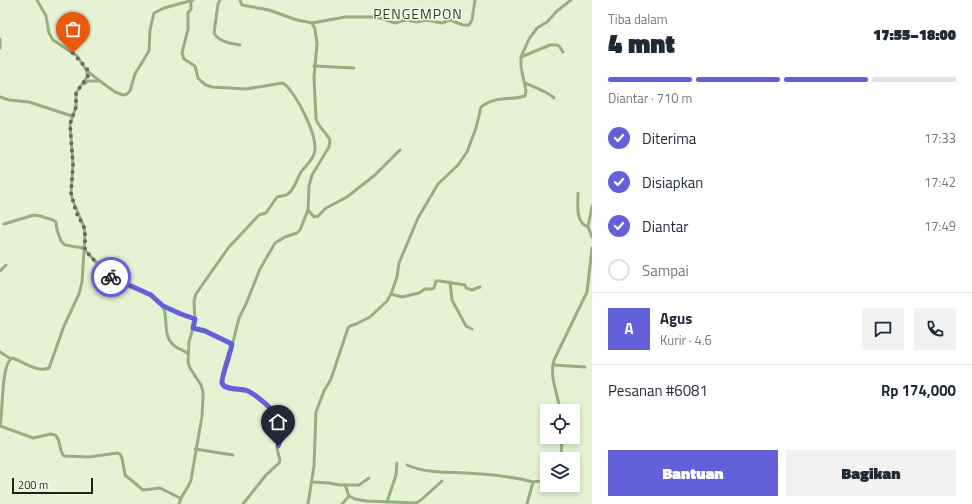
<!DOCTYPE html>
<html lang="id">
<meta charset="utf-8">
<style>
body{margin:0;font-family:"Titillium Web",sans-serif;background:#f2f2f3;color:#1f2937;height:100vh;display:flex;flex-direction:column;font-size:15px;white-space:nowrap}
*{box-sizing:border-box;margin:0}
p{font-size:13px;color:#747a83}
.icon{flex:none;width:22px;height:22px;fill:none;stroke:currentColor;stroke-width:2;stroke-linecap:round;stroke-linejoin:round}
.map{position:relative;flex:1;overflow:hidden}
.panel{display:flex;flex-direction:column;background:#fff;width:380px}
.panel>*{flex:none}
.buttons{position:absolute;left:540px;top:404px;display:grid;gap:8px}
.buttons a{display:grid;place-items:center;width:40px;height:40px;border-radius:0px;background:#fff;box-shadow:0 2px 6px #0003;font-size:20px}
.scale{position:absolute;left:12px;bottom:10px;width:81px;box-sizing:border-box;padding-left:4px;border:2px solid #1c2216;border-top:0;font-size:11px;line-height:14px;white-space:nowrap;color:#1c2216;-webkit-text-stroke:3px #f4feeb;paint-order:stroke}
.pin{position:absolute;display:grid;place-items:center;width:34px;height:34px;color:#fff;margin:-41px -17px;border-radius:50% 50% 50% 0;rotate:-45deg;box-shadow:0 0 4px #0007}
.pin .icon{rotate:45deg}
.courier{position:absolute;display:grid;place-items:center;width:40px;height:40px;margin:-20px;border:3px solid #6361da;border-radius:50%;background:#fff;color:#222;box-shadow:0 1px 5px #0007}
.summary em{font-style:normal;font-weight:800}
.summary div{display:flex;flex-direction:column-reverse}
.summary{display:flex;align-items:center;justify-content:space-between;height:68px;padding:0 16px}
h1{font-size:26px;font-weight:800;line-height:30px}
.bar{display:grid;grid-template-columns:repeat(4,1fr);gap:6px 4px;align-content:center;height:48px;padding:0 16px}
.bar i{height:5px;border-radius:3px;background:#e0e1e3}
.bar .on{background:#6361da}
.bar p{grid-column:span 4}
.line{display:flex;align-items:center;gap:10px;padding:0 16px;border-top:1px solid #e0e1e3}
.line div{flex:1}
.round{display:grid;place-items:center;flex:none;width:42px;height:42px;border-radius:0px;background:#f2f2f3}
ol{padding:0 16px;list-style:none}
li{display:flex;align-items:center;gap:12px;height:44px}
li p{margin-inline-start:auto}
li .icon{padding:4px;border-radius:50%;background:#6361da;color:#fff;stroke-width:4}
li:last-child{color:#747a83}
li i{width:22px;height:22px;border:2px solid #e0e1e3;border-radius:50%}
.primary-button{display:flex;gap:8px;margin-top:auto;padding:8px 16px}
.primary-button a{flex:1;height:46px;border-radius:0px;background:#6361da;color:#fff;font-size:16px;font-weight:800;line-height:46px;text-align:center}
.primary-button a+a{background:#f2f2f3;color:#1f2937}
main{display:flex;flex:1;min-height:0}
.map>svg:first-child{display:block}
</style>
<main>
<div class="map">
<svg width="592" height="504" viewBox="0 0 592 504">
<rect width="100%" height="100%" fill="#e3f3d4"/>
<g fill="none" stroke-linecap="round" stroke-linejoin="round">
<g stroke="#96af7e" stroke-width="3">
<polyline points="37,0 46,16 49,33 53,40 77,56 87,71 100,81 115,92 123,95 127,94 130,91 135,74 149,51 150,30 154,13 164,8 193,0"/>
<path d="M220,0L218,4L214,33C219,42 230,43 240,45"/>
<path d="M240,0L242,5L269,10L297,20L312,23L315,29L317,44L314,77L316,119C319,128 326,132 330,140L329,147L312,175L309,186L308,210L300,230L297,233L285,237L275,243L260,269L246,304L239,318L228,362L223,375L222,382L224,386L230,389H238L249,392L263,402L279,416L282,420L283,426V436L277,449L280,460L279,463L266,475L243,504"/>
<polyline points="312,23 345,17 373,17 380,18 395,23 406,20 417,22 426,20 442,23 450,20 463,25 469,25 472,20 475,0"/>
<polyline points="0,39 0,48"/>
<polyline points="521,57 550,45 557,45 559,46 563,52"/>
<polyline points="314,66 354,68"/>
<path d="M525,83C532,86 550,93 554,98"/>
<polyline points="84,84 88,81 99,81"/>
<polyline points="0,97 9,100 29,102 72,116"/>
<path d="M578,193C578,205 575,222 588,227"/>
<polyline points="592,206 588,227 592,237"/>
<polyline points="308,210 314,217 318,216 326,208 347,197 375,175 400,150"/>
<polyline points="4,224 34,215 40,216 53,220 56,222 57,230 61,241 65,245 83,248 105,272 112,277 151,295 163,306 184,316 195,319"/>
<polyline points="0,271 6,265"/>
<polyline points="450,282 452,300 466,326 472,329"/>
<polyline points="391,294 402,297 419,293 425,289 432,289 434,288 436,281 440,281 465,285 466,288 472,290 480,287"/>
<path d="M163,306C169,319 161,337 176,347C179,349 184,350 187,353"/>
<polyline points="193,328 205,331 232,344"/>
<polyline points="0,352 11,359"/>
<polyline points="553,365 585,367"/>
<path d="M560,411C558,393 549,378 554,360L587,292L592,248"/>
<path d="M0,426C3,413 1,364 12,358C23,361 37,373 49,368L64,326L79,294L82,282L85,235L84,227L73,201L71,193L73,165L70,124L76,107V93L87,77V71"/>
<path d="M0,426L33,438L51,434L55,435C62,441 58,450 64,456L89,457L117,453L120,454L122,458L125,475L143,490L160,488L180,498"/>
<polyline points="195,449 233,455"/>
<polyline points="561,459 562,437"/>
<path d="M407,465C425,473 445,472 465,473C488,474 511,476 533,482"/>
<polyline points="312,482 329,483 340,485 359,485 369,478"/>
<polyline points="345,485 349,496 355,499 366,501 416,503 421,500 442,481"/>
<polyline points="387,502 396,475 397,463"/>
<path d="M179,504C181,495 188,489 191,480L202,416L203,398V392L201,385L190,368L188,362L189,342L195,321L194,301L196,294L207,278L229,247L259,215L266,213L277,197C280,196 284,196 286,195C294,192 297,178 301,172C305,166 312,161 314,154C320,139 296,92 283,83L246,89L212,87L206,85L201,81L198,78L195,66L184,59L182,53L188,29V13L191,9V1"/>
<path d="M308,504L314,466L316,412L324,391L331,379L348,328L350,326L356,324L370,317L387,301L391,294L397,277L399,263L418,218L438,184L458,165L467,152L476,128L481,107C496,95 510,101 525,96L526,91L521,67V57L529,39L537,28L547,22L557,11L571,0"/>
<polyline points="342,504 349,496"/>
<polyline points="527,504 533,482 541,481 547,477"/>
</g>
</g>
<g fill="none" stroke-linecap="round" stroke-linejoin="round">
<polyline stroke="#626b58" stroke-width="4" stroke-dasharray="0 7.2" points="73,53 88,70 88,76 76,93 76,107 70,124 73,165 71,193 76,212 84,227 85,235 85,250 105,272 111,277"/>
<path stroke="#6361da" stroke-width="5" d="M111,277L151,295L163,306L181,314L195,319L193,328L205,331L232,344C231,351 221,378 222,383C225,391 241,388 248,391C255,394 262,401 268,406C282,419 287,427 278,446"/>
</g>
<g text-anchor="middle" dominant-baseline="central" stroke-width="3" stroke-linejoin="round" paint-order="stroke">
<g font-size="14" letter-spacing="1" fill="#303c23" stroke="#f4feeb">
<text x="418" y="13">PENGEMPON</text>
</g>
</g>
</svg>
<div class="buttons">
<a><svg class="icon" aria-label="locate" viewBox="0 0 24 24"><circle cx="12" cy="12" r="6"/><path d="M12 2v4M12 18v4M2 12h4M18 12h4"/></svg></a>
<a><svg class="icon" aria-label="layers" viewBox="0 0 24 24"><path d="M12 4l9 5-9 5-9-5zM3 14l9 5 9-5"/></svg></a>
</div>
<div class="scale">200 m</div>
<div class="pin" style="left:73px;top:53px;background:#ea580c"><svg class="icon" aria-label="bag" viewBox="0 0 24 24"><path d="M5 8h14l-1 12H6zM9 8a3 3 0 0 1 6 0"/></svg></div>
<div class="pin" style="left:278px;top:446px;background:#1f2937"><svg class="icon" aria-label="home" viewBox="0 0 24 24"><path d="M3 11l9-7 9 7M6 9v11h12V9"/></svg></div>
<div class="courier" style="left:111px;top:277px"><svg class="icon" aria-label="bike" viewBox="0 0 24 24"><circle cx="6" cy="16" r="4"/><circle cx="18" cy="16" r="4"/><path d="M6 16l4-8h5l3 8M10 8l3 8H6M13 5h3"/></svg></div>
</div>
<section class="panel">
<div class="summary"><div><h1>4 mnt</h1><p>Tiba dalam</p></div><em>17:55–18:00</em></div>
<div class="bar"><i class="on"></i><i class="on"></i><i class="on"></i><i></i><p>Diantar · 710 m</p></div>
<ol>
<li><svg class="icon" aria-label="check" viewBox="0 0 24 24"><path d="M5 12l5 5 9-10"/></svg>Diterima<p>17:33</p></li>
<li><svg class="icon" aria-label="check" viewBox="0 0 24 24"><path d="M5 12l5 5 9-10"/></svg>Disiapkan<p>17:42</p></li>
<li><svg class="icon" aria-label="check" viewBox="0 0 24 24"><path d="M5 12l5 5 9-10"/></svg>Diantar<p>17:49</p></li>
<li><i></i>Sampai</li>
</ol>
<div class="line" style="height:72px"><b class="round" style="background:#6361da;color:#fff">A</b><div><b>Agus</b><p>Kurir · 4.6</p></div><a class="round"><svg class="icon" aria-label="chat" viewBox="0 0 24 24"><path d="M4 5h16v11H9l-5 4z"/></svg></a><a class="round"><svg class="icon" aria-label="phone" viewBox="0 0 24 24"><path d="M5 4h4l2 5-3 2q2 4 5 5l2-3 5 2v4C11 20 4 13 5 4z"/></svg></a></div>
<div class="line" style="height:52px"><div>Pesanan #6081</div><b>Rp 174,000</b></div>
<div class="primary-button"><a>Bantuan</a><a>Bagikan</a></div>
</section>
</main>
